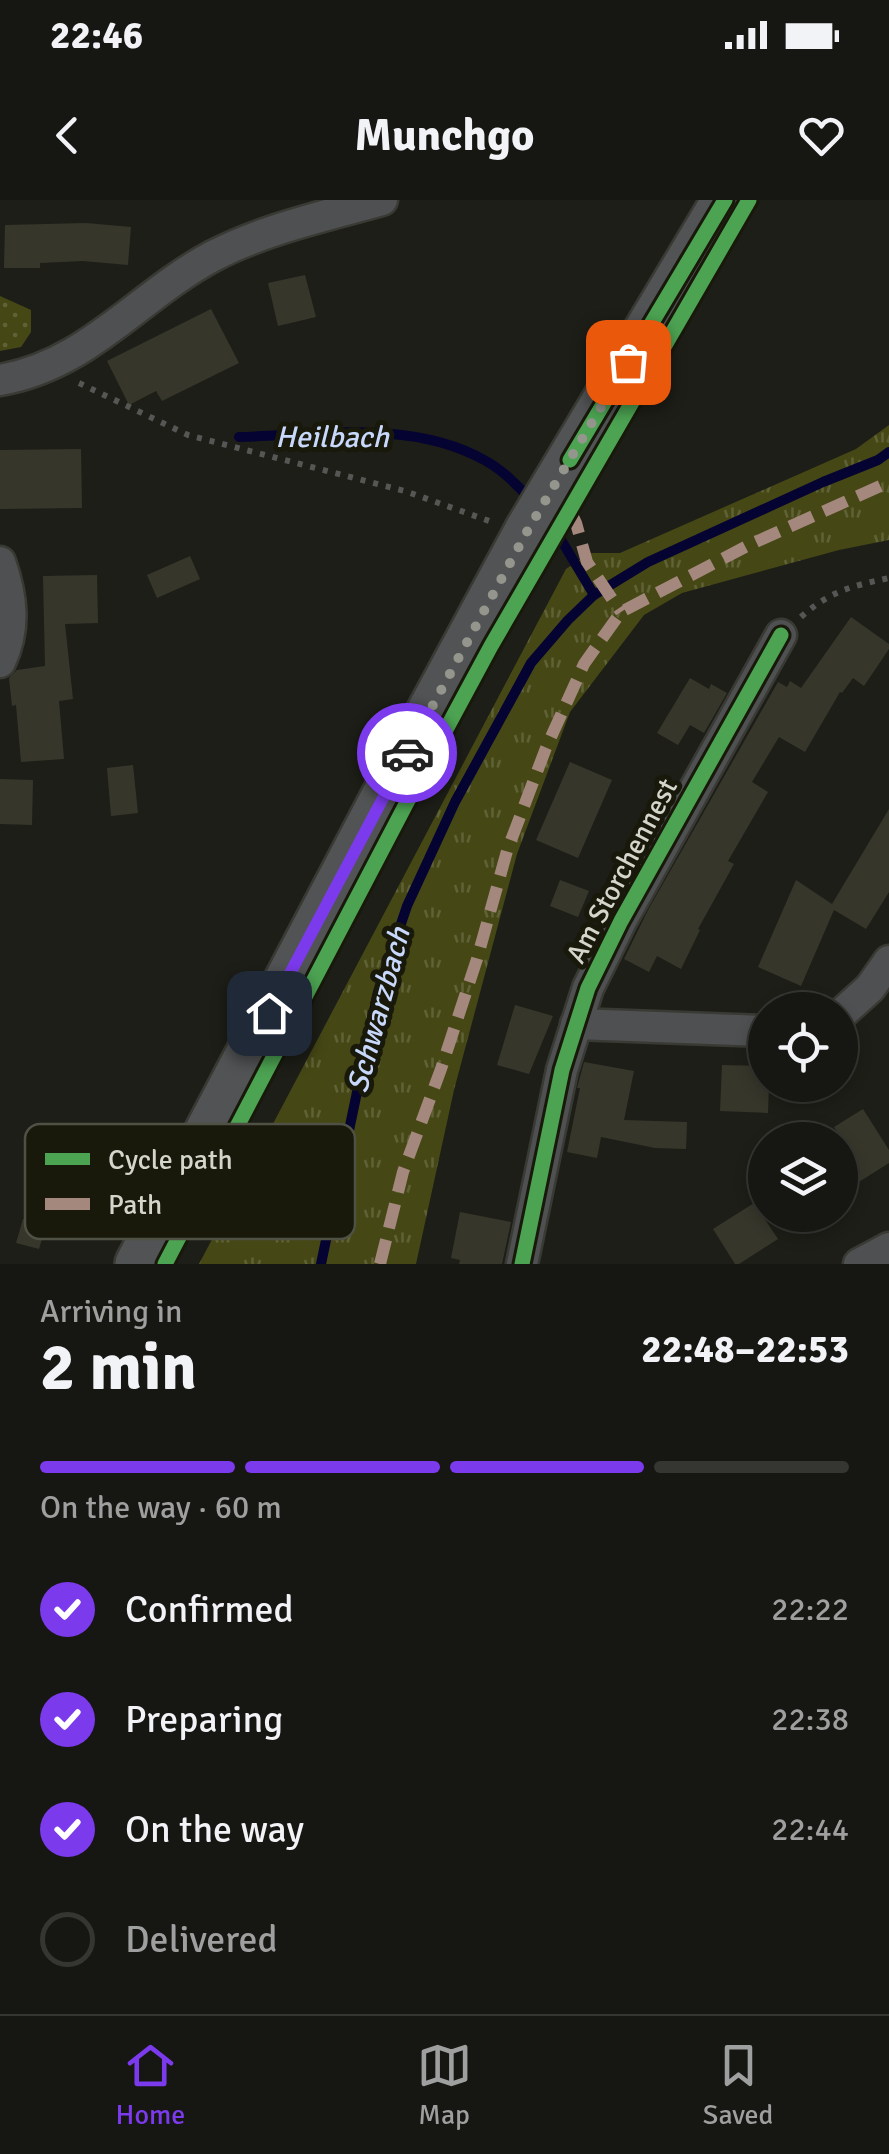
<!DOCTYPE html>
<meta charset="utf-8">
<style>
body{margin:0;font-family:Signika,sans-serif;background:#232320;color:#f1f3f6;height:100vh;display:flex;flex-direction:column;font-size:38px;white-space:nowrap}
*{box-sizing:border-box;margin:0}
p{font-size:32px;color:#9e9f9f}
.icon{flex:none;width:55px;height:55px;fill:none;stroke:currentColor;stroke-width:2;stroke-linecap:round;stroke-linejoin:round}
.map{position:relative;height:1064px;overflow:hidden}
.sheet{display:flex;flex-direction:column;background:#161612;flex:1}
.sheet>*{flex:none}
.fabs{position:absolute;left:748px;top:792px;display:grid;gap:20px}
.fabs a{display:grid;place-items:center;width:110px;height:110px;border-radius:50%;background:#161612;box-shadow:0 5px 15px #0003,0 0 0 2px #353532;font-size:50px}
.pin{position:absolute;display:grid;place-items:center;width:85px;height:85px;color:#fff;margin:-42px;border-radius:20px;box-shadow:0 5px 15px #0006}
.courier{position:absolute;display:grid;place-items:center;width:100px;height:100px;margin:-50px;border:8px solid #7c3aed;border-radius:50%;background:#fff;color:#222;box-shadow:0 2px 12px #0007}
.headline em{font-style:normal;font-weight:700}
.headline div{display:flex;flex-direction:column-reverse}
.headline{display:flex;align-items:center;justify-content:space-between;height:170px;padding:0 40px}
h1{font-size:65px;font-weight:700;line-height:75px}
.bar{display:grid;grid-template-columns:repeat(4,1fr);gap:15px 10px;align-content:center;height:120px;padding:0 40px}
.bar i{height:12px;border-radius:8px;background:#353532}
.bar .current{background:#7c3aed}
.bar p{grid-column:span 4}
ol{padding:0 40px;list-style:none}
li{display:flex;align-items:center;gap:30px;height:110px}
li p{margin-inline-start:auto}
li .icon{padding:10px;border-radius:50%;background:#7c3aed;color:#fff;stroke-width:4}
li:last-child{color:#9e9f9f}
li i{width:55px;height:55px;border:5px solid #353532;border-radius:50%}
.status{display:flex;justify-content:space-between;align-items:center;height:70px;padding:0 50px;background:#161612;direction:ltr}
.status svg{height:28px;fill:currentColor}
header{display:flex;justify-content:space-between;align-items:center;height:130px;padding:0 40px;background:#161612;font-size:45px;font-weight:700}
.tabs{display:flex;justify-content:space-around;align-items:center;height:140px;border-top:2px solid #353532;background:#161612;font-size:28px;color:#9e9f9f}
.tabs a{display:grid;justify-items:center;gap:5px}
.tabs .current{color:#7c3aed}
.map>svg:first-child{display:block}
</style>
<div class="status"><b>22:46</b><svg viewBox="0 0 49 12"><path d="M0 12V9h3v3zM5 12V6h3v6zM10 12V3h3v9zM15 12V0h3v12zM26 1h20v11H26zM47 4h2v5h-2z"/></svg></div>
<header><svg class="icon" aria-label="back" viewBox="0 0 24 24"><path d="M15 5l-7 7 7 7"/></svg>Munchgo<svg class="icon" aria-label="heart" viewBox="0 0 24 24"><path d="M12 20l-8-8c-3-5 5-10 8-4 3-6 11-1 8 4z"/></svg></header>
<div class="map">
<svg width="889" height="1064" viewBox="0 0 889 1064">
<defs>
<pattern id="grass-tufts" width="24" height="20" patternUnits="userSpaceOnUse" patternTransform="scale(2.5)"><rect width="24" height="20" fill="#454715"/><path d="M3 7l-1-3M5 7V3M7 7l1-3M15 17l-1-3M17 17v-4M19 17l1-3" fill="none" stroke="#5f6136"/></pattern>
<pattern id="park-dots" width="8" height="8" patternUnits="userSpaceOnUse" patternTransform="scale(2.5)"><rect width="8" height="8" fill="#454715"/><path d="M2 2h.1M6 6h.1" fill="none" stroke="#5f6136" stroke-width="1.8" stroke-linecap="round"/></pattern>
</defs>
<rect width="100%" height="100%" fill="#1e1e18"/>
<polygon fill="url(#grass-tufts)" points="889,225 889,340 839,350 682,393 644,415 570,512 517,654 454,890 416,1064 199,1064 566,369 590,353 620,353 856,249"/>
<polygon fill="url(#park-dots)" points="0,96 31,110 31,132 21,147 0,151"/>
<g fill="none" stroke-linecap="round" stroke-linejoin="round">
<g stroke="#050331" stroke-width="10">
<path d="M239,237C320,235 413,219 486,261C504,271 519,287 533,302"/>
<polyline points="548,318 594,395"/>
<polyline points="321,1064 378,792 407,706 455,602 531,463 568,420 594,395 648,362 823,282 878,260 889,252"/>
</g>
</g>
<g fill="#36362b">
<polygon points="86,23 131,27 128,65 83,61 40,63 40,68 4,68 5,25"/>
<polygon points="305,75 316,117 278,126 268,83"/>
<polygon points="211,109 239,163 162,201 156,191 129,205 107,161"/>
<polygon points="81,249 82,308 0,309 0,250"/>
<polygon points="190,356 200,379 157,398 147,375"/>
<polygon points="97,375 98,423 65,424 73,499 59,501 64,559 21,562 16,505 12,506 9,478 17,470 45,466 43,376"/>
<polygon points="851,417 889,444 889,449 864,486 853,478 842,493 840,492 805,552 779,537 752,582 768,592 728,661 734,664 698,729 700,730 681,769 657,756 649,772 624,759 648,710 778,482 787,487 790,481 801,488"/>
<polygon points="690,478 709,489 711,484 727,493 704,533 690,525 678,545 657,533"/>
<polygon points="570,562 612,580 578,658 536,640"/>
<polygon points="133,565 138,613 111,616 107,568"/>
<polygon points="0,579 33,580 32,625 0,624"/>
<polygon points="889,609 889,692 866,729 834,710 801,786 758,767 796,680 832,704"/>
<polygon points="560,680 589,691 578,717 550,706"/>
<polygon points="515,805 553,816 529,874 497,865"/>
<polygon points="584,862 634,871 624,920 687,922 686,949 655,948 601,937 597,958 567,952 580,888 577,888"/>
<polygon points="722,865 765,866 765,885 769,885 768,913 720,911"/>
<polygon points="863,909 889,950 889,963 840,994 840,936 834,927"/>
<polygon points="754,1003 778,1039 739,1064 735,1064 713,1029"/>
<polygon points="460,1012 511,1022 502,1064 459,1064 460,1060 451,1058"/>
<polygon points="23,1019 46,1026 39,1049 16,1043"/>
</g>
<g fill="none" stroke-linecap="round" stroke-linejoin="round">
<g stroke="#3a3a35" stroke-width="35">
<g id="minor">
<path d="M0,180C88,165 138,96 213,56C265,29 325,16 382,0"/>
<path d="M0,362C12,396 16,429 0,462"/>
<polyline points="840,815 870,788 889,761"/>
<polyline points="576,824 765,831"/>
<polyline points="522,1064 562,870 588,788 621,721 781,435"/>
<polyline points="859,1064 889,1048"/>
</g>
</g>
<g stroke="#3a3a35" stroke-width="50">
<polyline id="secondary" points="138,1064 396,574 529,328 725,0"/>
</g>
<g stroke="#565655" stroke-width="6" stroke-dasharray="5 8" stroke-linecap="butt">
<polyline points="79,183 188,235 405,291 492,322"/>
<path d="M801,417C830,391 852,386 889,378"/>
</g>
<use href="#minor" stroke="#4f5051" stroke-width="30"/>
<use href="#secondary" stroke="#525354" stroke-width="45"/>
<g stroke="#a5887d" stroke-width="12" stroke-dasharray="25 12" stroke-linecap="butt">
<polyline points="570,310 576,323 587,362 621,412"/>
<polyline points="380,1064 403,972 441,869 477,759 507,651 546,548 584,464 621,412 749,345 889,282"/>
</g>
<g stroke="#18190b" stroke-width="21">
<g id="cycleway">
<polyline points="570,260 725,0"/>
<polyline points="165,1064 415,587 491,446 749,0"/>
<polyline points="522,1064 562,870 588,788 621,721 781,435"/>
</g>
</g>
<use href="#cycleway" stroke="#4ca352" stroke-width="15"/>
</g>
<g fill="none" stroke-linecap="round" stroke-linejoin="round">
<polyline stroke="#94958c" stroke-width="10" stroke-dasharray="0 18" points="407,553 529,328 628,162"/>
<polyline stroke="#7c3aed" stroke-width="12" points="269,813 407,553"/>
</g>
<g text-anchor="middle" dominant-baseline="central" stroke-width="10" stroke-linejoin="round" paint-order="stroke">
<g font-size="28" fill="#d4d5cb" stroke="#18190b">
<text transform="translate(622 671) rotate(-62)">Am Storchennest</text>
</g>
<g font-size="30" font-style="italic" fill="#c8d8fb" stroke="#18190b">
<text x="332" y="237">Heilbach</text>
<text transform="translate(379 810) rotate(-75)">Schwarzbach</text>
</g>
</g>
<rect x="25" y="924" width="330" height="115" rx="15" fill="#18190b" stroke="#505145" stroke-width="2.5"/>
<rect x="45" y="953" width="45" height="12" fill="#4ca352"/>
<rect x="45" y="998" width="45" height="12" fill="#a5887d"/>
<g font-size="28" fill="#d4d5cb">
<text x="108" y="969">Cycle path</text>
<text x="108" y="1014">Path</text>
</g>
</svg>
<div class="fabs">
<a><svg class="icon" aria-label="locate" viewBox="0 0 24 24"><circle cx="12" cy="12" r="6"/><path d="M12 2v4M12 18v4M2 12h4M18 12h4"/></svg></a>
<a><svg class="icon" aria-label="layers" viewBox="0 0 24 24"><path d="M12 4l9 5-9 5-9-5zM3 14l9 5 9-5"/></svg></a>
</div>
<div class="pin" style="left:628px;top:162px;background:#ea580c"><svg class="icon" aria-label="bag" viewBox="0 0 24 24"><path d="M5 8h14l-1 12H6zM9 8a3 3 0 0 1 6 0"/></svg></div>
<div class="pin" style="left:269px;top:813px;background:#1f2937"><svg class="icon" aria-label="home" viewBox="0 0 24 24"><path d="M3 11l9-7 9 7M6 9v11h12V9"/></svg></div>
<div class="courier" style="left:407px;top:553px"><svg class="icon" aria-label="car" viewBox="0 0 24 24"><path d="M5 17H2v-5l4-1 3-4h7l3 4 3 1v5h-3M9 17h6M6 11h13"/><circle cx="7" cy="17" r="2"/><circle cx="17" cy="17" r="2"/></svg></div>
</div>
<section class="sheet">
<div class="headline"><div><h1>2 min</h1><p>Arriving in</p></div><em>22:48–22:53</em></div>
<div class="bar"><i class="current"></i><i class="current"></i><i class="current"></i><i></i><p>On the way · 60 m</p></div>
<ol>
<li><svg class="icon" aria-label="check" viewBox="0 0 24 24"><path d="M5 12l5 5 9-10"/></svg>Confirmed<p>22:22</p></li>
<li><svg class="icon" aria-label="check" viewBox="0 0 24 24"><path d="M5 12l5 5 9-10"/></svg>Preparing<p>22:38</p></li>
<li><svg class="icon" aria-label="check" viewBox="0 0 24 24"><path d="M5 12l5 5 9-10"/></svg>On the way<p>22:44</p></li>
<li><i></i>Delivered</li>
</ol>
</section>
<nav class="tabs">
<a class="current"><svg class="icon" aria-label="home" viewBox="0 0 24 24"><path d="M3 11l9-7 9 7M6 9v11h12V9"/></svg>Home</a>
<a><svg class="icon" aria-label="map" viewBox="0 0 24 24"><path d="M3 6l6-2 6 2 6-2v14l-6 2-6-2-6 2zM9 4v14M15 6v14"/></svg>Map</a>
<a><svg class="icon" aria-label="saved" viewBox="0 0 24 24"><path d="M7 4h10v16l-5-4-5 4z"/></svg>Saved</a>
</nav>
